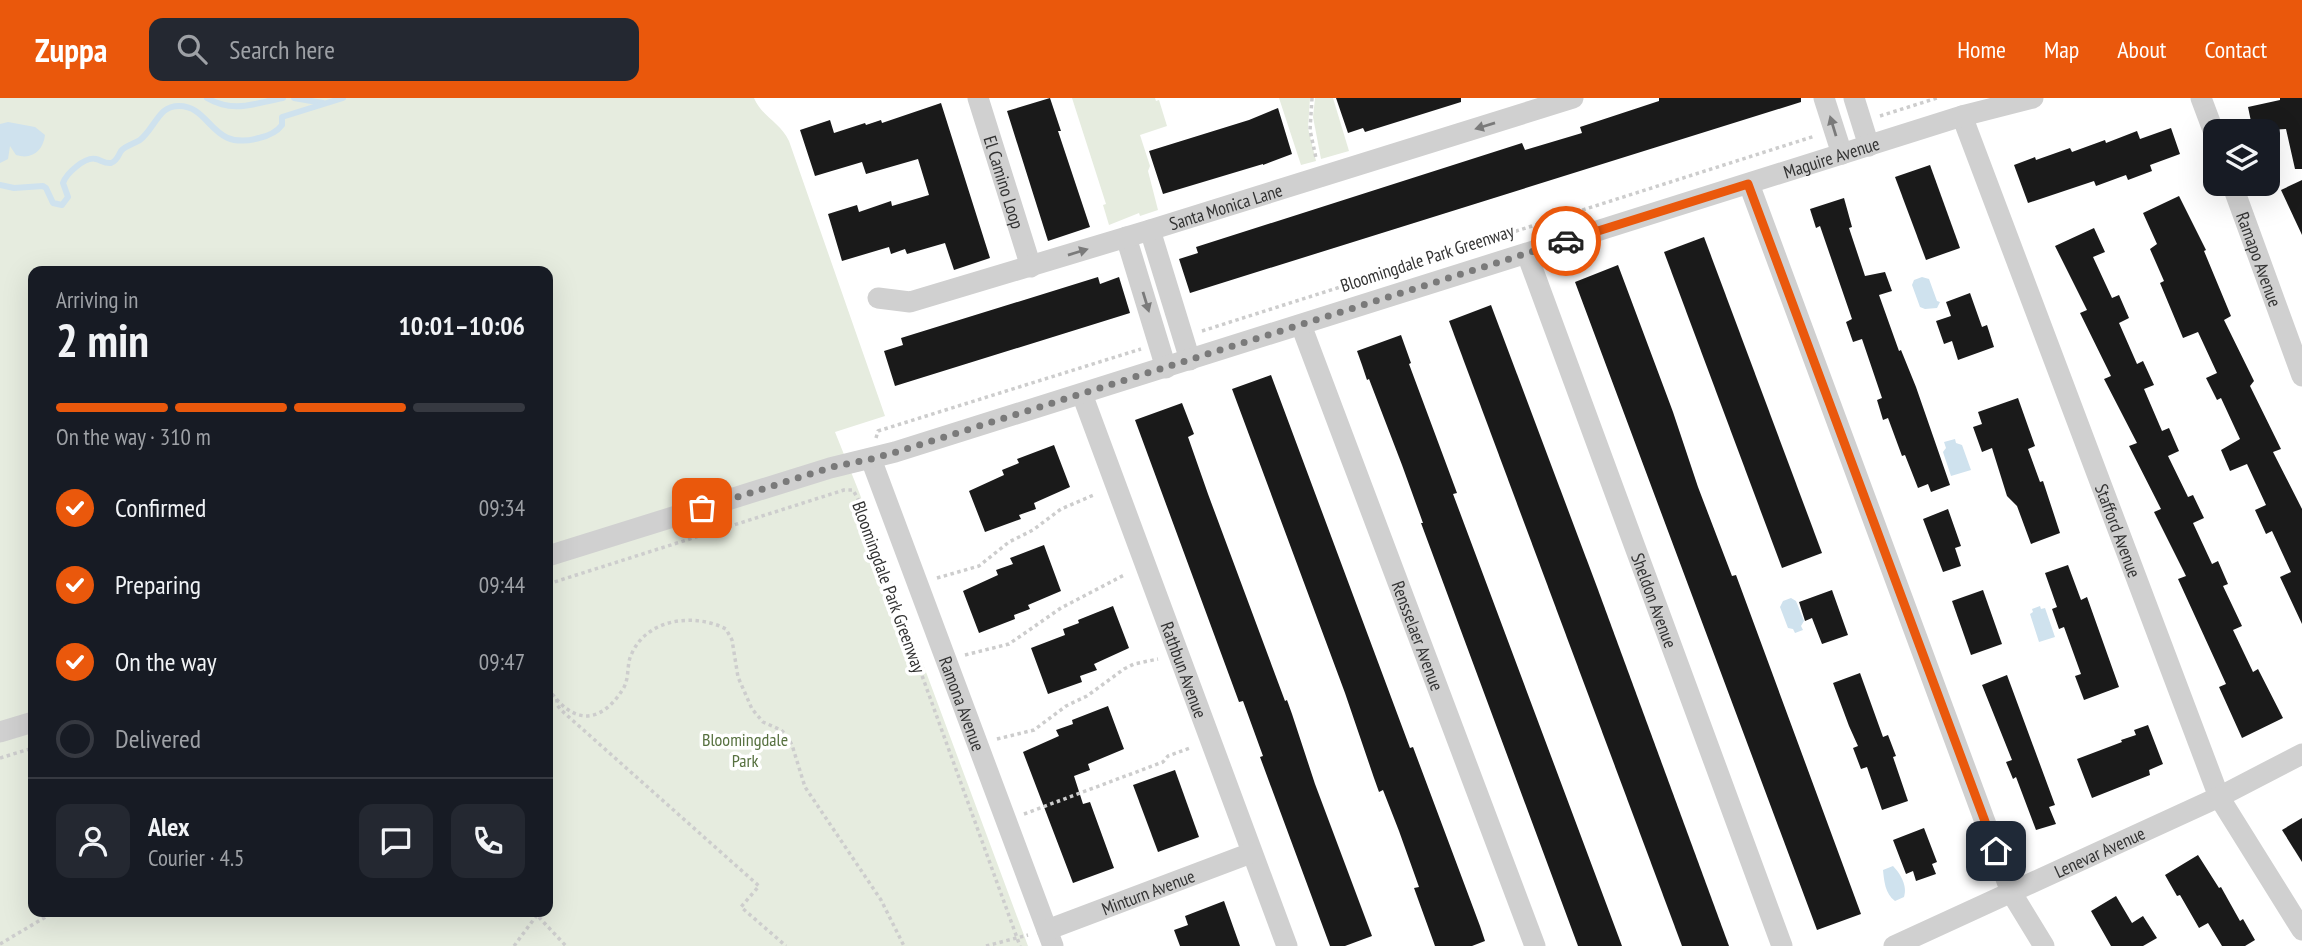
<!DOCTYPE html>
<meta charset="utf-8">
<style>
body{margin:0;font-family:"PT Sans Narrow",sans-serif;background:#242831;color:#f1f3f6;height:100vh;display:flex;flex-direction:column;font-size:26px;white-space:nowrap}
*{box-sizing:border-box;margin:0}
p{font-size:23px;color:#9ea1a6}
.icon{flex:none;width:38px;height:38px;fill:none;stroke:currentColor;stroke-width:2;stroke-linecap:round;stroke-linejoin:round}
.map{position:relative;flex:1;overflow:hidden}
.sheet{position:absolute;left:28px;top:168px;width:525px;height:651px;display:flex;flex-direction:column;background:#171b24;border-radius:14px;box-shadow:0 7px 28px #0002}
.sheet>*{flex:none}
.controls{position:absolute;left:2203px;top:21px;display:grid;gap:14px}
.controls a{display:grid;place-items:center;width:77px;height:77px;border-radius:14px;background:#171b24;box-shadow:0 7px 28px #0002;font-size:35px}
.pin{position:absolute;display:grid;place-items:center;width:60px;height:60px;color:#fff;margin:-30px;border-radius:14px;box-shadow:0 4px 10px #0006}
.courier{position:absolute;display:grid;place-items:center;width:70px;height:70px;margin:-35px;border:5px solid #ea580c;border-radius:50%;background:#fff;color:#222;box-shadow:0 2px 9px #0007}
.summary em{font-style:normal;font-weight:600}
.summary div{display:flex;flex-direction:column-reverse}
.summary{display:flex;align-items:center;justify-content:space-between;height:119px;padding:0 28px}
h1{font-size:46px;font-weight:600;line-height:52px}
.bar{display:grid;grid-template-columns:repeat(4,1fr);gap:10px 7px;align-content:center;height:84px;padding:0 28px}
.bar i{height:9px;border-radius:5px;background:#363941}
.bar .selected{background:#ea580c}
.bar p{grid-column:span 4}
.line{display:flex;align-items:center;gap:18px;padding:0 28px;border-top:2px solid #363941}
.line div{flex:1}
.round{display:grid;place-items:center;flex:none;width:74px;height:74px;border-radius:14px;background:#242831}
ol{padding:0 28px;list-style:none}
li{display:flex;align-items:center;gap:21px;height:77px}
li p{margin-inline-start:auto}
li .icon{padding:7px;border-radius:50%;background:#ea580c;color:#fff;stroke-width:4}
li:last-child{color:#9ea1a6}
li i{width:38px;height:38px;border:4px solid #363941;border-radius:50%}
header{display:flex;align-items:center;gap:42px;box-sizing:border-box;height:98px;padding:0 35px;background:#ea580c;color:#fff}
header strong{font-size:33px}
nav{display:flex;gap:38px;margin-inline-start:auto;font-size:24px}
.search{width:490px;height:63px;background:#242831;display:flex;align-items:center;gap:18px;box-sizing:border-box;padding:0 24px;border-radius:14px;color:#9ea1a6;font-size:26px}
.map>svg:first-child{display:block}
</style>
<header>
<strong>Zuppa</strong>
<div class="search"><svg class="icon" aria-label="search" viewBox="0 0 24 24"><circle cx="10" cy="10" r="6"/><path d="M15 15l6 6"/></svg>Search here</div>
<nav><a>Home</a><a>Map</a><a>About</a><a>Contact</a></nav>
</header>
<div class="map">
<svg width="2302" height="848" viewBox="0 0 2302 848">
<rect width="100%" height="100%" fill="#fff"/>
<g fill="#e6ecdf" fill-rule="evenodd">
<path d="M0,0H754C762,19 780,24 789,43L885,318L835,334L859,394L1028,848H0ZM33,173H548V814H33Z"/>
<polygon points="1072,0 1155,0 1156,3 1159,2 1167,28 1140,37 1150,68 1148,73 1158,112 1140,118 1139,115 1109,127 1103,107 1106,106"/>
<polygon points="1279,0 1310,0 1308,30 1316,63 1301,67"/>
<polygon points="1315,0 1333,0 1349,53 1321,61 1313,19"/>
</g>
<g fill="#cfe2ee">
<path d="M8,24L35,29L45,37C43,53 32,62 16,57L10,48L8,61L0,65V26Z"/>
<polygon points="1922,179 1929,181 1937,203 1940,204 1937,210 1925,211 1920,209 1912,187 1914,182"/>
<polygon points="1955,341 1956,345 1962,347 1971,372 1951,378 1943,354 1946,350 1944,344"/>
<polygon points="1791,500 1796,503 1804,523 1801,528 1803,532 1795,535 1793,531 1788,530 1780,509 1783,503"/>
<polygon points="2040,508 2041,511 2045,510 2055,539 2039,544 2030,516 2033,514 2032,511"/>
<path d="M1893,768C1900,775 1908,788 1904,799L1895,803C1885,796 1884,782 1883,772Z"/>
</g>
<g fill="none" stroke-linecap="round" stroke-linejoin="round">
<g stroke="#cfe2ee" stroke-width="6">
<path d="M207,0C234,16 255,5 283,0"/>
<polyline points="294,0 323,5"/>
<path d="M0,87L14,90L43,88L46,90L53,105L62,107L68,99L63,85C66,76 85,58 96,61C101,62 105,66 111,65C117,63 118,58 121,53C126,47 134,46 140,42C150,34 155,21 164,13C169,9 174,8 179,8C212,8 210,54 259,40C268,38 276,35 282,27V19L343,0"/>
</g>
</g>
<g fill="#1a1a1a">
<polygon points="1050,0 1061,33 1058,33 1090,129 1048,143 1007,13"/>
<polygon points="1336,0 1461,0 1461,4 1365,34 1363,30 1348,35"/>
<polygon points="1659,0 1801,0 1801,4 1190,195 1179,161 1198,155 1196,149 1522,45 1525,52 1582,35 1580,29 1659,3"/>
<polygon points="2280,0 2302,0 2302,71 2295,71 2286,31 2253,33 2248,9 2280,2"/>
<polygon points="941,5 990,160 954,172 945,145 907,156 905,151 891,156 889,149 842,163 828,116 857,107 859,114 891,103 892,108 929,97 918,61 866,76 862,64 815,78 800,32 830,22 834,35 865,25 866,27 881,22 882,25"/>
<polygon points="1278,10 1292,56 1263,67 1263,66 1163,96 1149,53 1249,22"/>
<polygon points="2171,30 2180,56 2150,67 2152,73 2128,82 2126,77 2096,88 2094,83 2028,105 2014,67 2035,59 2036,62 2070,50 2072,54 2105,42 2106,45 2137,33 2140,41"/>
<polygon points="1930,67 1960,150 1926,162 1895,79"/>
<polygon points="2302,82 2302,137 2281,92"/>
<polygon points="2179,98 2206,152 2204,153 2231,218 2224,222 2254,283 2250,288 2281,351 2273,354 2302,411 2302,526 2280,479 2291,474 2272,433 2266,436 2255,412 2266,407 2247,366 2230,373 2221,352 2240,341 2221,300 2217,302 2206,280 2217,275 2198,234 2183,240 2160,185 2164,183 2150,151 2157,146 2143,115"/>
<polygon points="1844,100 1852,129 1849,130 1865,178 1885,174 1892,193 1879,197 1899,253 1901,252 1916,289 1950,387 1931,394 1928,386 1918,390 1905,357 1902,358 1888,320 1883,322 1877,302 1882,300 1862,241 1853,244 1846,224 1852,221 1820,128 1816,130 1810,111"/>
<polygon points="2094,130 2105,154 2093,159 2112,200 2119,197 2129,220 2119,225 2137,266 2143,263 2154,287 2144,291 2162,333 2169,330 2179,353 2168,358 2188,399 2193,397 2204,420 2193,425 2212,466 2218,463 2228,486 2223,488 2242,528 2233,532 2253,574 2258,571 2283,620 2242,640 2219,589 2226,586 2178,481 2186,478 2154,414 2161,411 2129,348 2137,345 2104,281 2111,278 2080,215 2087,212 2055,148"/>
<polygon points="1704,139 1822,455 1782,470 1664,154"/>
<polygon points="1618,167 1673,314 1698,389 1732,478 1736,477 1861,816 1817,832 1575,184"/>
<polygon points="1098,179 1100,186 1119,179 1130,215 895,288 884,253 903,247 901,240"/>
<polygon points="1970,195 1982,229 1987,227 1994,249 1958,262 1952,243 1944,246 1936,223 1951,218 1946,204"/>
<polygon points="1491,207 1597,489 1729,848 1682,848 1560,521 1449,223"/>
<polygon points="1401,237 1411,265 1409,266 1457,395 1453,396 1622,848 1578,848 1421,425 1423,425 1402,367 1369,281 1367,282 1362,267 1357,253"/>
<polygon points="1271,277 1410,650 1413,649 1480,828 1485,843 1472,848 1435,848 1414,790 1419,789 1399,733 1383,692 1379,694 1374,680 1345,595 1232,291"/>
<polygon points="2018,300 2035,348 2028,351 2040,384 2043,383 2060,435 2031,446 2017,408 2007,398 1992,350 1982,354 1973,329 1982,326 1978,314"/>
<polygon points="1182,305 1194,336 1188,339 1208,396 1285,603 1287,602 1292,616 1315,686 1372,838 1345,848 1330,848 1260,659 1263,658 1243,603 1239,604 1135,322"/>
<polygon points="1054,347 1070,389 1034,405 1036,411 1019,417 1021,421 985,434 969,393 1004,377 1002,372 1019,365 1017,361"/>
<polygon points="1948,411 1961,448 1955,450 1961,468 1943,474 1923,421"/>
<polygon points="1044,447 1061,493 1028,507 1030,511 1014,517 1015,521 979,535 963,493 998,477 996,472 1013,466 1010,460"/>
<polygon points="2068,467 2081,502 2087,499 2119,589 2084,602 2075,578 2081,576 2064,529 2059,531 2052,511 2057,509 2045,475"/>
<polygon points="1832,492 1848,537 1822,546 1812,520 1805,523 1799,504"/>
<polygon points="1983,492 2002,546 1971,557 1952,503"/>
<polygon points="1113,508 1129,550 1094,566 1097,572 1080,578 1082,584 1048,596 1031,550 1065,537 1063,531 1079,525 1078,522"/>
<polygon points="1860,575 1883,639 1888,637 1896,658 1893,659 1908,703 1882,712 1867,669 1861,671 1853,650 1858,648 1849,628 1833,585"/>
<polygon points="2007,577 2055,707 2049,709 2056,726 2036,732 2016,679 2013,681 2006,664 2012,662 1982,587"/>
<polygon points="1108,608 1124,651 1088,666 1090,672 1074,678 1083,706 1090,704 1114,770 1073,785 1023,654 1059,638 1056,632 1073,626 1072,622"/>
<polygon points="2148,627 2163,666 2149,672 2150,677 2092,700 2077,661 2122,644 2121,642 2136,637 2134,632"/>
<polygon points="1175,672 1199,739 1158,754 1133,687"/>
<polygon points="2302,720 2302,764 2282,732"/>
<polygon points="1924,730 1937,764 1932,766 1936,776 1916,783 1913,773 1906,776 1893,742"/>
<polygon points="2198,757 2219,790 2221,789 2240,823 2243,821 2255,842 2245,848 2222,848 2208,825 2199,830 2180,797 2177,798 2165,777"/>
<polygon points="2116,798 2132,825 2143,818 2157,840 2143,848 2111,848 2091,813"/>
<polygon points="1224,803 1240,848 1180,848 1174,832 1188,827 1185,818"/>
</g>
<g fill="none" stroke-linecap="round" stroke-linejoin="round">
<g stroke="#cdcdcd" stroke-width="3.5" stroke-dasharray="3.5 3.5" stroke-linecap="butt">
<polyline points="1312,0 1310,32 1316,60"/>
<polyline points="1880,18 1937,0"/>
<polyline points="1202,233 1815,38"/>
<polyline points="876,340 878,333 1141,251"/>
<polyline points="937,480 979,468 1009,444 1033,432 1061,411 1096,396"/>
<polyline points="548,486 844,392 853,392 858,401 1020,848"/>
<polyline points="965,557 1009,546 1061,510 1126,476"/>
<path d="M548,590C571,625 599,629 623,591C630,580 626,566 632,555C648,520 695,515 726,531L732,542L738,579L752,611L763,624L781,632L787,638L792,647L805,689L881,802L904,848"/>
<polyline points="557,601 557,607 561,612 759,788 741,809 786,848"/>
<polyline points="997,641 1034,632 1066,608 1087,598 1124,571 1134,566 1158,561"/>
<polyline points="0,660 33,650"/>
<polyline points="1024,716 1163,664 1168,658 1190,650"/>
<polyline points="534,814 566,848"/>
<polyline points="0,846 54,814"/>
<polyline points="514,848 537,817"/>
<polyline points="986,848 1028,837"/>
</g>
<g stroke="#d0d0d0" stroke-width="21">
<path id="s1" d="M978,0L1031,169"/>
<polyline points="1824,0 1842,56"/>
<polyline points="1854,0 1869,48"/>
<polyline points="2201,0 2216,40"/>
<path id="s2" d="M1962,18L2219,699L2302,832"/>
<polyline points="1749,86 2011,794 2044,848"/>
<path id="s3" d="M2232,86L2302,278"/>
<polyline points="1150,132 1190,262"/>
<polyline points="1126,139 1166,270"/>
<path id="s4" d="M1527,156L1782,848"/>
<path id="s5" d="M878,200L910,204L1150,132L1573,0"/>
<path id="s6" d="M1301,227L1535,848"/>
<path id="s7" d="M1082,296L1287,848"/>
<path id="s8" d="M871,361L1053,848"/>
<path id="s9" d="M548,458L830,370L895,354L1962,18L2033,0"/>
<polyline points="0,634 33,624"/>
<path id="s10" d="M1047,832L1251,755"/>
<path id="s11" d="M1894,848L2219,699L2302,656"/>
</g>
</g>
<defs><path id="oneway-solid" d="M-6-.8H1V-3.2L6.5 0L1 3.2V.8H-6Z" transform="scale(1.75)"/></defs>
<g fill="#7a7a7a">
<use href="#oneway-solid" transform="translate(1485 28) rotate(163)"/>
<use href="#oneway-solid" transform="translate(1833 28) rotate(-107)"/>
<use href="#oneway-solid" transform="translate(1078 154) rotate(-17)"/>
<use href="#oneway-solid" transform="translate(1146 204) rotate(73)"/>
</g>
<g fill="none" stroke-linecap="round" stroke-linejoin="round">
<polyline stroke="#7a7a7a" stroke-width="7" stroke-dasharray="0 12.6" points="702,410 836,368 871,361 900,353 1566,143"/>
<polyline stroke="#ea580c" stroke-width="9" points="1566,143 1748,86 1996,753"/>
</g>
<g text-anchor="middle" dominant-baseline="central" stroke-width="7" stroke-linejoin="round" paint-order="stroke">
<g font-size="18" fill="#333" stroke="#fff">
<text stroke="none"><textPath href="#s9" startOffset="1344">Maguire Avenue</textPath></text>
<text stroke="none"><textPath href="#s1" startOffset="88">El Camino Loop</textPath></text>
<text stroke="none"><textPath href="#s5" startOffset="362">Santa Monica Lane</textPath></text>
<text transform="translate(1427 160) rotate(-18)">Bloomingdale Park Greenway</text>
<text stroke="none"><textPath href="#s3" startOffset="80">Ramapo Avenue</textPath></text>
<text stroke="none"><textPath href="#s2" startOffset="443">Stafford Avenue</textPath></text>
<text transform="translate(889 489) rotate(70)">Bloomingdale Park Greenway</text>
<text stroke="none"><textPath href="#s4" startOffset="369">Sheldon Avenue</textPath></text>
<text stroke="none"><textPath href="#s6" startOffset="332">Rensselaer Avenue</textPath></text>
<text stroke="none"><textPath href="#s7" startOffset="294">Rathbun Avenue</textPath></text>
<text stroke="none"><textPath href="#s8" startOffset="261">Ramona Avenue</textPath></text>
<text stroke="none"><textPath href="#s11" startOffset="226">Lenevar Avenue</textPath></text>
<text stroke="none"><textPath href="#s10" startOffset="108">Minturn Avenue</textPath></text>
</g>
<g font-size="18" fill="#56703f" stroke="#fff">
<text x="745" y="641">Bloomingdale<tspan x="745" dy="21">Park</tspan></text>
</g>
</g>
</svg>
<div class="controls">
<a><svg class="icon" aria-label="layers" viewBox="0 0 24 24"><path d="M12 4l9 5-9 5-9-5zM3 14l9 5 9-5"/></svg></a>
</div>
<div class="pin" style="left:702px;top:410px;background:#ea580c"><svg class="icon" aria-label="bag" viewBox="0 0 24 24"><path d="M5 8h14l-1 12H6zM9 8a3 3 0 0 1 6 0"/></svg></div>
<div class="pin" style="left:1996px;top:753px;background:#1f2937"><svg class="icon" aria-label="home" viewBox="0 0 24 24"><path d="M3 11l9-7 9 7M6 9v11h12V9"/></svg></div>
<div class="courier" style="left:1566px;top:143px"><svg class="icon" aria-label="car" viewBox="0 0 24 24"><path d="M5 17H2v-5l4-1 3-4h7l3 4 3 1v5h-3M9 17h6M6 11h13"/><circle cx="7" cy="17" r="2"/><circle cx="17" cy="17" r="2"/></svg></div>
<section class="sheet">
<div class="summary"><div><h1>2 min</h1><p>Arriving in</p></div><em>10:01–10:06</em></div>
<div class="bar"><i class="selected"></i><i class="selected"></i><i class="selected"></i><i></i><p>On the way · 310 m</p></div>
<ol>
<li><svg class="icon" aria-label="check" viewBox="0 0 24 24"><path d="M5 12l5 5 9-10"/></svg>Confirmed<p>09:34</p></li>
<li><svg class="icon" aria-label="check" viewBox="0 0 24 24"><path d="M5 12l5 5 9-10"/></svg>Preparing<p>09:44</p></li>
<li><svg class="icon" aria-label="check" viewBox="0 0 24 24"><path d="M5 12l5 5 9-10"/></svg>On the way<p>09:47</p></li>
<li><i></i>Delivered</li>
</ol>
<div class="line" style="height:126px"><a class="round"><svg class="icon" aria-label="person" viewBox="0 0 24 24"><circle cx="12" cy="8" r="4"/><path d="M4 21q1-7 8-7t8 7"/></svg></a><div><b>Alex</b><p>Courier · 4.5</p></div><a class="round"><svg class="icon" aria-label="chat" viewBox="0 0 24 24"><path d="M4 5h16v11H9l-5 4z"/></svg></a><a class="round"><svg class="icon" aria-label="phone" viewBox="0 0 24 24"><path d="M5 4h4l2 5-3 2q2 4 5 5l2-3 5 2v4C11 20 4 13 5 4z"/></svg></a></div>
</section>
</div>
